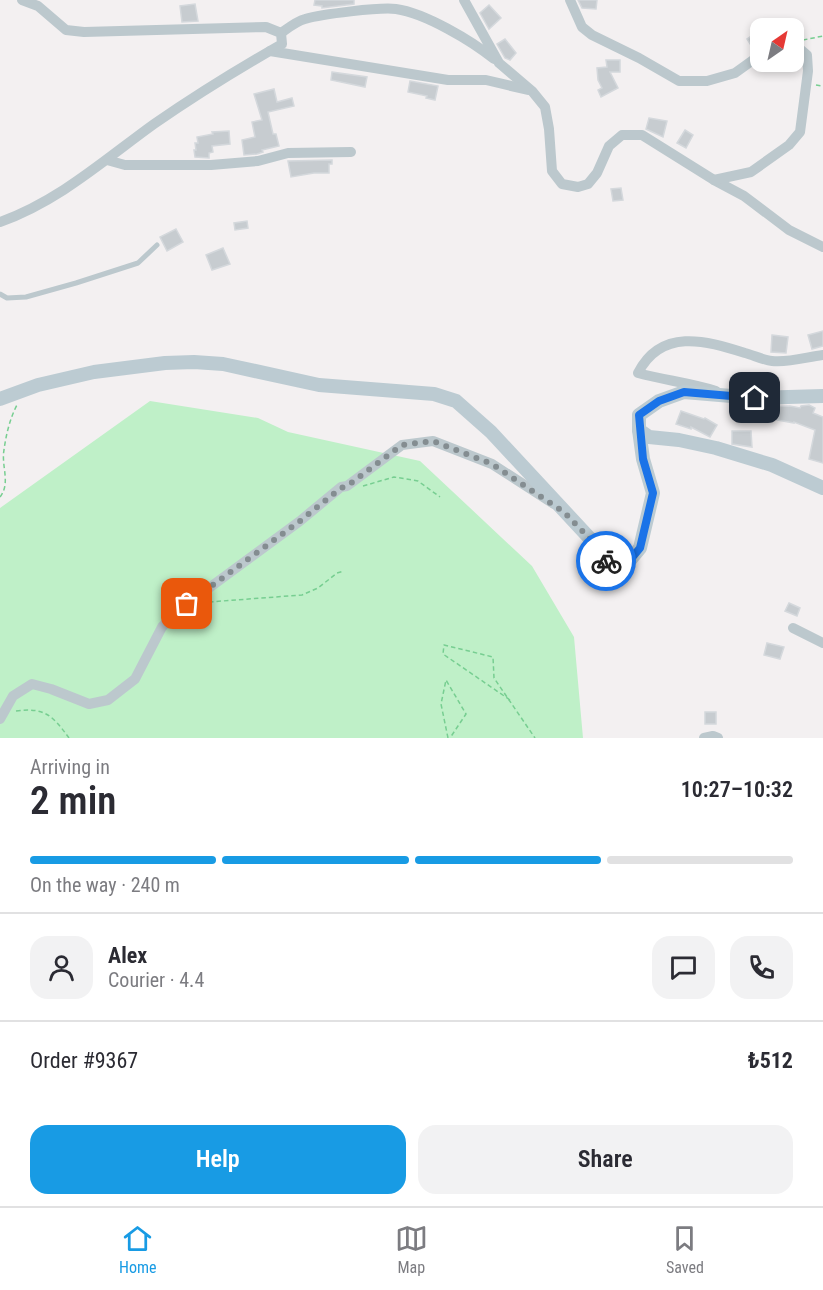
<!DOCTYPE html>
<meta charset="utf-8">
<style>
body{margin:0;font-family:"Roboto Condensed",sans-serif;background:#f2f2f3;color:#2b2b33;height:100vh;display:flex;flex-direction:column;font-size:22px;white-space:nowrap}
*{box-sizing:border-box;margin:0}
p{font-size:20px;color:#7c7c81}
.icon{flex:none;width:33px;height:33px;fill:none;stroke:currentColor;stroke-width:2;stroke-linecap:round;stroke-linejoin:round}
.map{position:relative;height:738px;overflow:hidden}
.drawer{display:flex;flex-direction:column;background:#fff;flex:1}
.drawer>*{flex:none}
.needle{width:39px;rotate:34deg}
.fabs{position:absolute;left:750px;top:18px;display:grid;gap:12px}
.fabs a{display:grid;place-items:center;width:54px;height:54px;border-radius:12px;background:#fff;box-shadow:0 3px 9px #0003;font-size:30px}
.pin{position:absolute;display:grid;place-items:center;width:51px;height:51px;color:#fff;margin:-26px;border-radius:12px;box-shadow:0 3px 9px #0006}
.courier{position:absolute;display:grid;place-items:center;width:60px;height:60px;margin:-30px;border:4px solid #1a73e8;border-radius:50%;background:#fff;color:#222;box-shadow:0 2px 8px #0007}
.overview em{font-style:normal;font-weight:600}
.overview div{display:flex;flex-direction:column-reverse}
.overview{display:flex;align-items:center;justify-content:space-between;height:102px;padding:0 30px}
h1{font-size:39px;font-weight:600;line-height:45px}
.bar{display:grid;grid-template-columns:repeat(4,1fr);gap:9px 6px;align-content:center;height:72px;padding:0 30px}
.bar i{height:8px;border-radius:4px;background:#e1e1e2}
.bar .active{background:#189be4}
.bar p{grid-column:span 4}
.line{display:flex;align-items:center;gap:15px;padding:0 30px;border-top:2px solid #e1e1e2}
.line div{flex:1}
.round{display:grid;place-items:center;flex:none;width:63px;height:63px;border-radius:18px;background:#f2f2f3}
.action{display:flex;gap:12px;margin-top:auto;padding:12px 30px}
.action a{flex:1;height:69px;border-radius:18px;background:#189be4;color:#fff;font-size:24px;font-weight:600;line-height:69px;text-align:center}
.action a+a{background:#f2f2f3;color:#2b2b33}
.tab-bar{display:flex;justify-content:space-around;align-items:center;height:84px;border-top:2px solid #e1e1e2;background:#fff;font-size:16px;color:#7c7c81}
.tab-bar a{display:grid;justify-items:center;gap:3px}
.tab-bar .active{color:#189be4}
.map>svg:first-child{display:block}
</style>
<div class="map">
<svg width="823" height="738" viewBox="0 0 823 738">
<rect width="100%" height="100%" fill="#f3f0f1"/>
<polygon fill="#bff0c8" points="150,401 258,418 288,432 420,461 532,566 574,637 583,738 0,738 0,508"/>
<g fill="#c7ccd0" stroke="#d4d8dc" stroke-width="1.5">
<polygon points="315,0 354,0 354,4 322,8 322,6 314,5"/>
<polygon points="578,0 597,0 596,9 582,8"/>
<polygon points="195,4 198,21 182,22 180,6"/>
<polygon points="489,5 501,18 489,29 480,13"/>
<polygon points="760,30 760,48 754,50 747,39"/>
<polygon points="505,39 516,53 510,60 505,58 497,44"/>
<polygon points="606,60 620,60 620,72 610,72 618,88 601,97 598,90 602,88 598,80 597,68 607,67"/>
<polygon points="332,72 367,77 365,87 331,80"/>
<polygon points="410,81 438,86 435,100 426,98 427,96 408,92"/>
<polygon points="274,89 277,102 292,98 294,106 268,112 273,134 276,134 279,146 262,150 263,152 257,154 244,155 242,140 255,137 252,122 262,120 254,94"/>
<polygon points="649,118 667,121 663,137 646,129"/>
<polygon points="685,130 693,135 686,148 677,143"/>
<polygon points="229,131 230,144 212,146 213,152 209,153 209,158 195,157 194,150 196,150 195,143 198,143 197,137 213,134 212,132"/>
<polygon points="332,160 332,164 329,164 329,173 314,173 291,177 288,161"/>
<polygon points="621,188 623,200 613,201 611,189"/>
<polygon points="247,221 248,228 235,230 234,223"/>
<polygon points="176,229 183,242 167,251 160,237"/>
<polygon points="223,248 230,264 212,270 206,255"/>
<polygon points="823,331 823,346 812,349 808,335"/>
<polygon points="772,335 788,337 786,353 771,352"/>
<polygon points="809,405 815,408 813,413 823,417 823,463 809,459 815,430 794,422 794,423 777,420 778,418 758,416 758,407 790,406 800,408 801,406"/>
<polygon points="681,411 704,419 705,418 717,425 710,437 691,427 691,429 676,424"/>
<polygon points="732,431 751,431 752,447 732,444"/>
<polygon points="789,603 800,608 797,616 785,611"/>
<polygon points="767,643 784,647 780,659 764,655"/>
<rect x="705" y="712" width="11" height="12"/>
</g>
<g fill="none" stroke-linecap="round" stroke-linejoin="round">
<g stroke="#77ce91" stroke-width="1.5" stroke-dasharray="4.5 3" stroke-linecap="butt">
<polyline points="803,40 823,36"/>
<polyline points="816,85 823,86"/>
<polyline points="363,486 394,477 418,481 440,497"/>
<path d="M0,497C11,483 1,466 4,450C6,435 10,418 17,405"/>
<polyline points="209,602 302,595 318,588 337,573 344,571"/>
<polyline points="510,700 443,654 444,645 493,657 494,678 535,738"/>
<path d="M16,711C45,707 53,716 69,738"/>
<polyline points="448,738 441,704 446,680 466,714 450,738"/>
</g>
<polyline stroke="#bcc8cd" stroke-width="5" points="0,294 7,298 26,297 76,283 138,263 157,245"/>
<g stroke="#bcc8cd" stroke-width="10">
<polyline points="464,0 499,63 532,91 545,107 549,129 552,171 562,184 578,187 588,184 597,173 609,146 622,135 642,135 714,180 744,196 789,230 823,247"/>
<polyline points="570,0 582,27 592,35 639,58 679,81 707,81 735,73 760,55"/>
<path d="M281,33C288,28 297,21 305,19C322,14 380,7 396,9C425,13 472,41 494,59"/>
<polyline points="270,51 448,80 486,80 528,90"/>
<polyline points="107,160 125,165 211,165 258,161 288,153 351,152"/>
<polyline points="714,180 751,172 789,145 800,132 808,71 807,55 800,49 794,48"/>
<path d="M0,222C59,201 104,160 154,124C196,95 238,69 282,44L281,33L266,27L84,32L66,30L38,6L22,0"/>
<path d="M716,391C690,383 664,380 638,373C661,328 705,340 745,353C753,355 763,360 772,361C788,363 807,357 823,355"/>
<polyline points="793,628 823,643"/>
<polyline points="0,719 13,696 32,684 51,689 89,704 108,700 135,679 162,627 175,613 300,521 341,487 347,486 402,445 433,441 492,464 554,504"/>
<polyline points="704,738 713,736 718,738"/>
</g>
<g stroke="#bccbd2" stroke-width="14">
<polyline points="823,396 755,398 684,392 659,401 639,415 639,430 649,437 679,440 716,448 772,465 823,488"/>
<polyline points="0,399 38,385 94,372 165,363 194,362 223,364 319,385 434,394 456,401 491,432 595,544 612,570 625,566 640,548 653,493 643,459 639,430"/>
</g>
</g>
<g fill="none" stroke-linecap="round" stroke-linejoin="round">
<polyline stroke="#848d91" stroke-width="6" stroke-dasharray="0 10.8" points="187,604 300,521 341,488 347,486 402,445 433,441 492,464 564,512 595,544 606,561"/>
<polyline stroke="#1a73e8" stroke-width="8" points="606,561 612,570 625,566 640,548 653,493 643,459 639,415 659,401 684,392 755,398"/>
</g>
</svg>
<div class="fabs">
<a><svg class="needle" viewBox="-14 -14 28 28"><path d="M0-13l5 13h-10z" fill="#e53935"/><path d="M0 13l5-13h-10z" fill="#7c7c81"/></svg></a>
</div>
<div class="pin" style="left:187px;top:604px;background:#ea580c"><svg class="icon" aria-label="bag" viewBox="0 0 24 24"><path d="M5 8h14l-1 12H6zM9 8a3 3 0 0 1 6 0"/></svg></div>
<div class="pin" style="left:755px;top:398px;background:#1f2937"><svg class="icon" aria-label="home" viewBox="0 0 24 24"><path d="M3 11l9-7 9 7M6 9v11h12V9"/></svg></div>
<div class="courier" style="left:606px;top:561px"><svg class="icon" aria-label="bike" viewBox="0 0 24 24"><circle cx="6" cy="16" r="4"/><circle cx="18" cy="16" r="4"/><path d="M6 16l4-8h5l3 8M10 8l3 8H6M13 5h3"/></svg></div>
</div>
<section class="drawer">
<div class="overview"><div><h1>2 min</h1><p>Arriving in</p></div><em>10:27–10:32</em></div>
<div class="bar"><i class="active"></i><i class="active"></i><i class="active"></i><i></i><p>On the way · 240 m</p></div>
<div class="line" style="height:108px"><a class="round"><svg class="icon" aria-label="person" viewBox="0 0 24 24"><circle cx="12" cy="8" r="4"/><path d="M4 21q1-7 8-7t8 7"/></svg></a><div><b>Alex</b><p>Courier · 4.4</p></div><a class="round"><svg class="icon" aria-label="chat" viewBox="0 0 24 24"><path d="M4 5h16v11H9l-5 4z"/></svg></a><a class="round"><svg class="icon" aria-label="phone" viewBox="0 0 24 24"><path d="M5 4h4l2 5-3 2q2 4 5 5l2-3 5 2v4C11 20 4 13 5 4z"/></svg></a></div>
<div class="line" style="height:78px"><div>Order #9367</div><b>₺512</b></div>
<div class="action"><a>Help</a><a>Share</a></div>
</section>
<nav class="tab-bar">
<a class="active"><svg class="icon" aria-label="home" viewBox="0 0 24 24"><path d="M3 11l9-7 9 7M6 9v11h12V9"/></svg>Home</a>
<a><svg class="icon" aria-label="map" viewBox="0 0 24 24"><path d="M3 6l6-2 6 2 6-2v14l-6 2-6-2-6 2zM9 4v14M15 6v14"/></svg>Map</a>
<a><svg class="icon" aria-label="saved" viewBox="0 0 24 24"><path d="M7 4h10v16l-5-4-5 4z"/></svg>Saved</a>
</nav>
